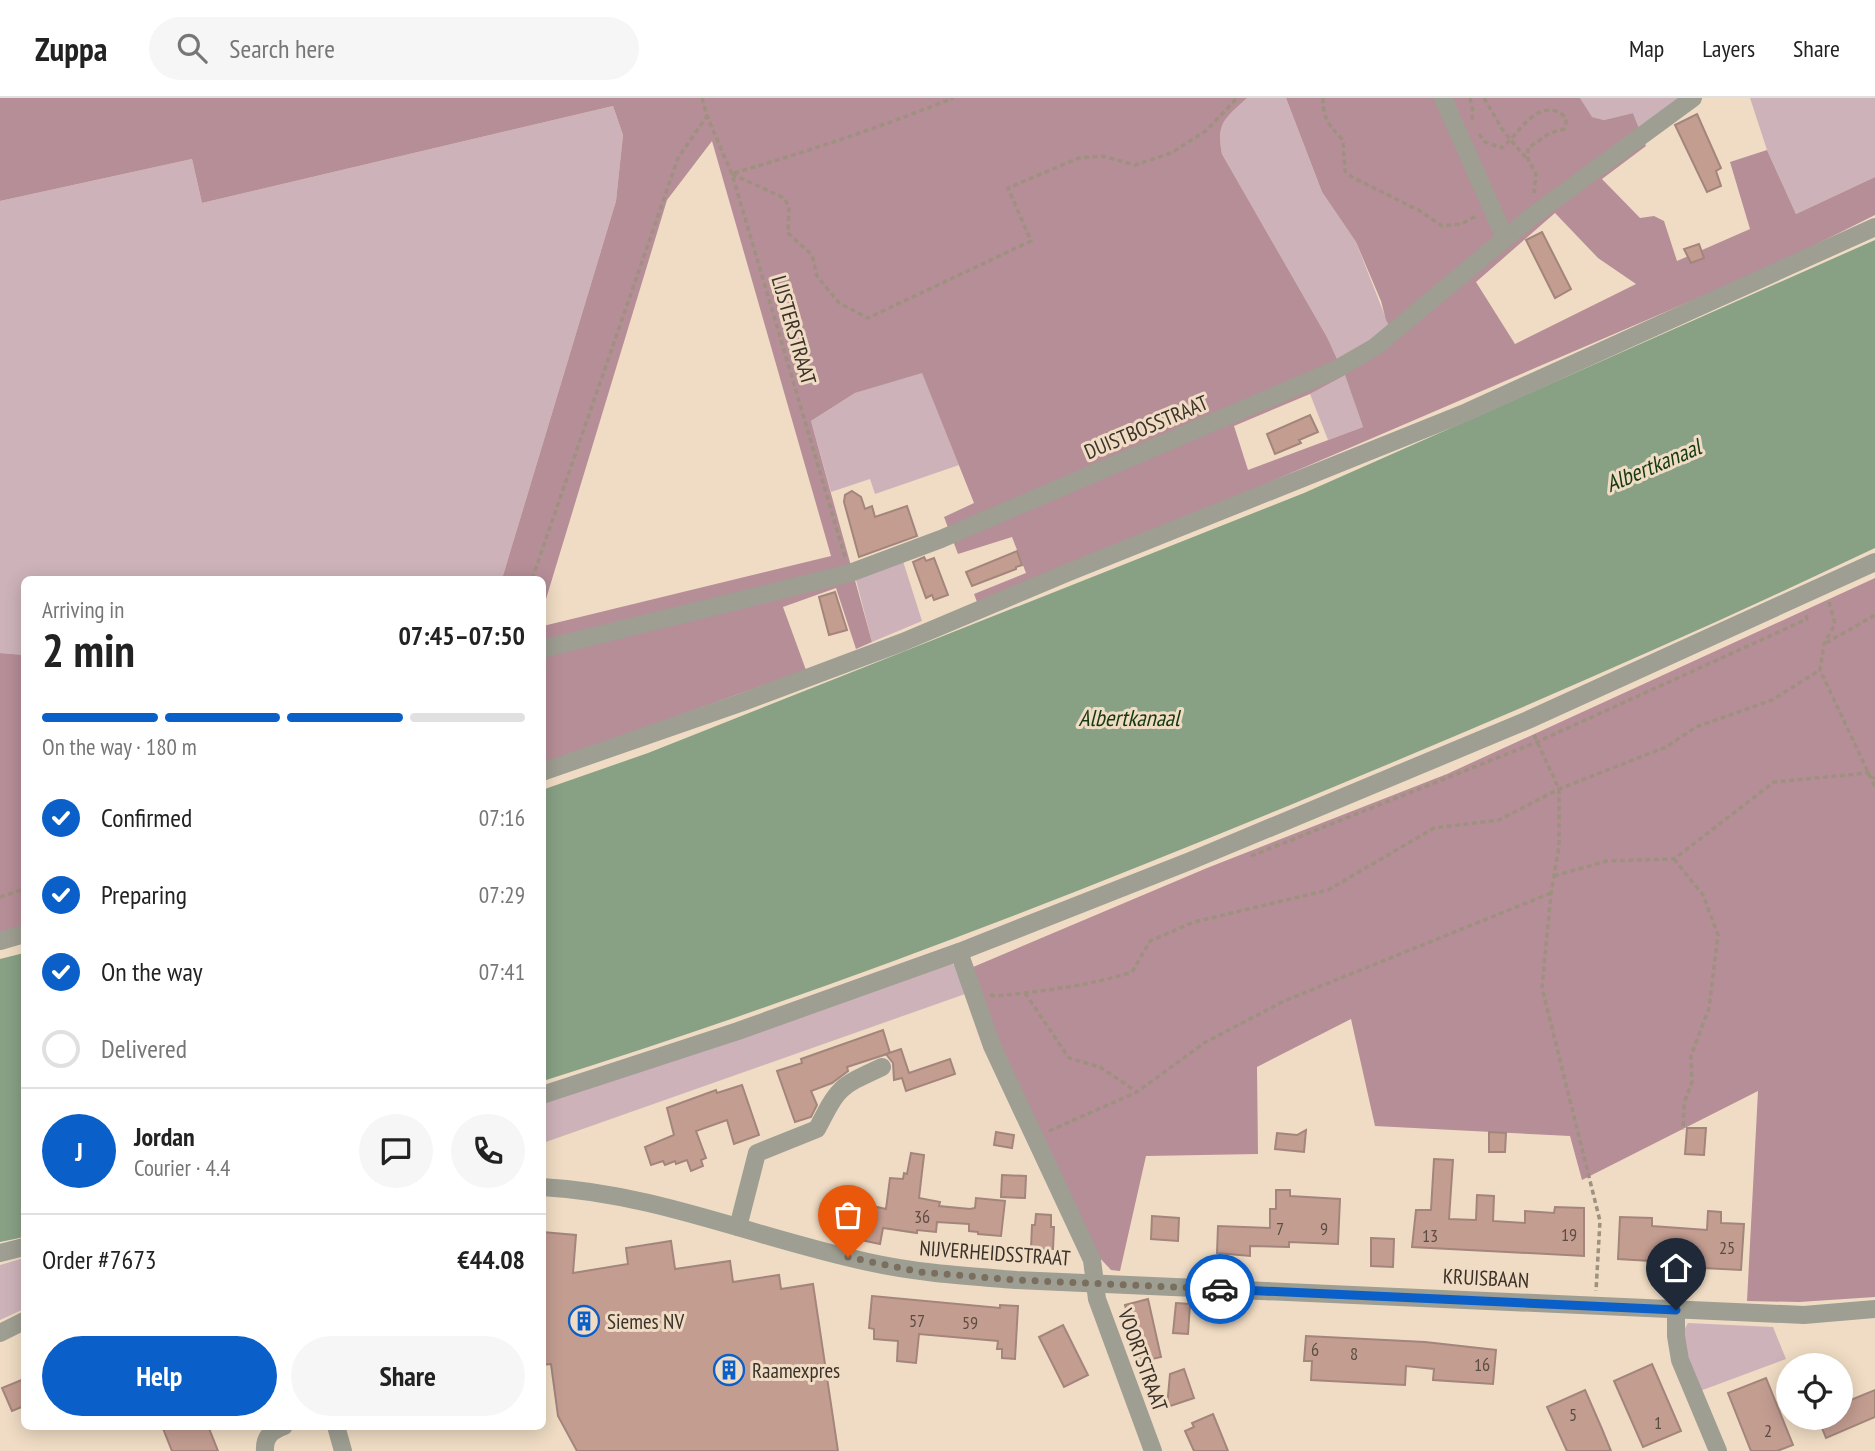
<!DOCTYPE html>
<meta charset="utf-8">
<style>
body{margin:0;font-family:"PT Sans Narrow",sans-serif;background:#f6f6f6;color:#222;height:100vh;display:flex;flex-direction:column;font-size:26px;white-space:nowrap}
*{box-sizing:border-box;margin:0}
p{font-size:23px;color:#767676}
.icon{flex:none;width:38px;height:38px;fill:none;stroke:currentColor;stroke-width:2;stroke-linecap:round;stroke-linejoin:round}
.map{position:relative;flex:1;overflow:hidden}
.side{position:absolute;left:21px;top:478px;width:525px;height:854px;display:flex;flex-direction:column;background:#fff;border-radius:10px;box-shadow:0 4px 18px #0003}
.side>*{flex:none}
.tools{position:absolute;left:1776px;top:1255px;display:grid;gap:14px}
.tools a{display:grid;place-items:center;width:77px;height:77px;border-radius:50%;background:#fff;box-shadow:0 4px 18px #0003;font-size:35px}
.pin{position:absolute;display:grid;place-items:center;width:60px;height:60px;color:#fff;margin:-72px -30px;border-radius:50% 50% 50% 0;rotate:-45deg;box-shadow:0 0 7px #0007}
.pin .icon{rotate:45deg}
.courier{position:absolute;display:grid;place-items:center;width:70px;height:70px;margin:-35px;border:5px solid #0b5fc9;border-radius:50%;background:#fff;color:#222;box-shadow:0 2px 9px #0007}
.overview em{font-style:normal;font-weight:600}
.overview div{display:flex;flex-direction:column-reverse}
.overview{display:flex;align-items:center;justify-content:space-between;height:119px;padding:0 21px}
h1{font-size:46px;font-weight:600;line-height:52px}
.bar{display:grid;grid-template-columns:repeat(4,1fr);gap:10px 7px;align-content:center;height:84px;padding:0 21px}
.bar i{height:9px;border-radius:5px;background:#e0e0e0}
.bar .on{background:#0b5fc9}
.bar p{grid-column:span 4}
.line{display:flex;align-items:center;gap:18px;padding:0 21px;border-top:2px solid #e0e0e0}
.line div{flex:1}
.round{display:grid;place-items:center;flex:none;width:74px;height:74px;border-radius:37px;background:#f6f6f6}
ol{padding:0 21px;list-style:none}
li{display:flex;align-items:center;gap:21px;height:77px}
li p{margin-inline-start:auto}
li .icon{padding:7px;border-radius:50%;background:#0b5fc9;color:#fff;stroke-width:4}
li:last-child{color:#767676}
li i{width:38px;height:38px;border:4px solid #e0e0e0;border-radius:50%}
.button{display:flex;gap:14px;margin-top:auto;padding:14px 21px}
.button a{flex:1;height:80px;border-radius:42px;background:#0b5fc9;color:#fff;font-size:28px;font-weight:600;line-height:80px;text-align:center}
.button a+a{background:#f6f6f6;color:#222}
header{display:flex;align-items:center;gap:42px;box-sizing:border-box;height:98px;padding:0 35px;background:#fff;border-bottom:2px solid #e0e0e0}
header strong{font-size:33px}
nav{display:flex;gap:38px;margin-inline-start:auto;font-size:24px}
.search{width:490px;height:63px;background:#f6f6f6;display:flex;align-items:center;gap:18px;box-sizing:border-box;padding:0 24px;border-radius:38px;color:#767676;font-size:26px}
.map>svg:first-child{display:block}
</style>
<header>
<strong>Zuppa</strong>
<div class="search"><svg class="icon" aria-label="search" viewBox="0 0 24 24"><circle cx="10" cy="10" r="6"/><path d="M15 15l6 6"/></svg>Search here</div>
<nav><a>Map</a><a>Layers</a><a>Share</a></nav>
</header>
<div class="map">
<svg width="1875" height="1353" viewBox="0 0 1875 1353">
<rect width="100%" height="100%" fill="#f0dcc4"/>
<g fill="#cdb3b9">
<path d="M1247,0H1286L1322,94L1356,144L1389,228L1370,245L1338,263L1327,239L1222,56C1216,24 1225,21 1247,0Z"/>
<polygon points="1580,0 1680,0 1639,30 1633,15 1604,22 1591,19"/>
<polygon points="1750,0 1875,0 1875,79 1796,116 1767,52"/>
<polygon points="613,8 623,37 616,103 502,481 24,481 24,557 0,555 0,103 192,61 202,105"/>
<polygon points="922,274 959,367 875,396 870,381 831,394 811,323 855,295"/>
<polygon points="1345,276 1363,329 1328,342 1310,296"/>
<polygon points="903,463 922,523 872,544 856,482"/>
<polygon points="950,865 959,869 968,895 543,1045 542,1002"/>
<polygon points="24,1160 24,1211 0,1222 0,1167"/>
<path d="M1688,1225L1773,1229L1786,1261L1700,1293C1692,1273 1674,1245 1688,1225Z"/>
</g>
<g fill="#b68e97" fill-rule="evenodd">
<path d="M0,0H1247C1225,21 1216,24 1222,56L1327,239L1338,263L1395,239L1386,222L1381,203L1356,144L1322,94L1286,0H1580L1592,19L1604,22L1633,15L1646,48L1602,81L1640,120L1654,118L1664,123L1677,163L1750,131L1730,64L1767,52L1796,116L1875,79V117L1777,166L1368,342L1205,412L977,504L974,496L1026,475L1012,439L958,456L944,419L974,405L922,275L855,295L811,323L872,544L856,551L836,490L783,509L806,572L543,666V528L831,458L712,43L667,102L543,511L542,481H502L616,103L623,37L613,8L202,105L192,61L0,103ZM1555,115L1598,160L1636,186L1515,246L1476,184ZM1345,277L1363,329L1248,372L1234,328L1310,296Z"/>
<polygon points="1875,480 1875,1199 1799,1204 1747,1203 1758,993 1582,1082 1570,1038 1375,1028 1351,921 1257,969 1258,1056 1146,1058 1120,1173 1111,1172 1098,1158 966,872 1207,770 1447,676"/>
<polygon points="0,555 24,557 24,830 0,836"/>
</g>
<g fill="#88a185">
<path d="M1875,142V450C1688,539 1498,621 1307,700C1056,804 802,902 543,983L542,692L648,655L1304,395Z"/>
<polygon points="24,855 24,1139 0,1144 0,861"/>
</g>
<g fill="#c49d91" stroke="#a3857c" stroke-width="2">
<polygon points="1697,16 1721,70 1716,73 1721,88 1707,94 1675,27"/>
<polygon points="1542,134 1571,191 1555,200 1526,142"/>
<polygon points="1699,146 1704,160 1691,165 1684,151"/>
<polygon points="1310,317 1318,334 1299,342 1301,345 1275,356 1267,336"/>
<polygon points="852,393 861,399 865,411 872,408 875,419 907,408 917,438 859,459 844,404 845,397"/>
<polygon points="1017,453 1022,467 1016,469 1016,471 972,488 966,474"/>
<polygon points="924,459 926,463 934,460 948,497 934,502 932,497 926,500 913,464"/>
<polygon points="835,494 847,532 829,537 819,499"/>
<polygon points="883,932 890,955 847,969 848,973 832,985 811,993 817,1007 811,1019 795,1024 777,973 802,965 801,961"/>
<polygon points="901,951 909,975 950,961 955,976 906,993 902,980 894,982 893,965 886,956"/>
<polygon points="742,987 759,1037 734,1046 727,1022 696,1033 706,1060 701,1062 703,1068 691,1073 687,1062 676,1066 675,1063 665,1067 663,1063 651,1067 645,1049 674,1037 667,1010 716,992 717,995"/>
<polygon points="1687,1030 1706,1030 1704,1057 1685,1056"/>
<polygon points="1306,1032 1304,1054 1275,1051 1277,1035 1297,1037"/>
<polygon points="996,1034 1014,1037 1012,1050 994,1047"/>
<polygon points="1489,1034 1506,1035 1505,1054 1489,1054"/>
<polygon points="911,1055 924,1057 919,1100 940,1104 939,1108 970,1111 975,1110 976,1100 1005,1103 1001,1138 978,1136 978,1134 969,1133 969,1126 937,1124 936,1134 917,1132 917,1135 883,1130 880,1146 856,1141 859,1126 834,1121 837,1106 849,1109 850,1103 886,1111 890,1080 903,1081 904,1075 907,1076"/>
<polygon points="1434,1061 1453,1062 1449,1121 1476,1122 1477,1097 1494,1098 1493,1123 1525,1125 1525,1113 1554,1115 1555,1109 1584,1110 1584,1158 1412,1149 1416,1112 1431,1112"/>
<polygon points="1002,1077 1026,1078 1025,1100 1001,1099"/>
<polygon points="1276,1092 1290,1092 1290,1098 1340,1101 1338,1146 1289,1144 1289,1149 1250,1148 1250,1158 1217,1155 1218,1128 1270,1130 1270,1111 1276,1111"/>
<polygon points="1708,1113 1721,1114 1721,1125 1744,1126 1741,1172 1684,1169 1685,1165 1618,1161 1620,1119 1652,1120 1652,1128 1707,1132"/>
<polygon points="1036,1116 1051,1117 1051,1129 1054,1129 1053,1151 1031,1151 1032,1127 1035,1127"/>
<polygon points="1152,1118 1179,1120 1178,1143 1151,1141"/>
<polygon points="542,1134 576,1137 573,1175 628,1166 626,1150 671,1143 675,1171 730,1163 733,1184 779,1177 781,1191 813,1186 838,1353 577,1353 558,1318 551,1266 542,1267"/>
<polygon points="1371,1140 1394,1141 1393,1169 1371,1168"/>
<polygon points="872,1198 1000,1210 1000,1207 1018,1208 1015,1261 1002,1260 1002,1251 997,1251 998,1243 919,1236 916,1265 897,1263 898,1243 874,1241 874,1231 869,1230"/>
<polygon points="1148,1201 1161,1259 1138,1264 1125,1207"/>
<polygon points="1176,1205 1190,1206 1188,1236 1173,1235"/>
<polygon points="1063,1227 1088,1277 1064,1289 1039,1239"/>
<polygon points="1306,1238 1425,1244 1496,1252 1493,1286 1433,1282 1434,1271 1406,1268 1405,1287 1311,1282 1312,1263 1304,1263"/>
<polygon points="1652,1266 1681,1333 1643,1349 1614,1283"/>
<polygon points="1184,1271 1194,1300 1167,1309 1170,1276"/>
<polygon points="1766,1280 1793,1347 1777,1353 1751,1353 1728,1295"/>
<polygon points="24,1281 24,1308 12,1313 2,1290"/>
<polygon points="1585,1292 1602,1331 1611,1353 1567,1353 1547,1309"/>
<polygon points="1875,1292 1875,1319 1826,1340 1818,1320 1841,1320 1841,1306"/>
<polygon points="1213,1316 1228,1353 1194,1353 1185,1333 1194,1329 1192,1325"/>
<polygon points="162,1328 208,1328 218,1353 172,1353"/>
</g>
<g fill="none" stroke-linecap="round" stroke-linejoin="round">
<g stroke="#9f917f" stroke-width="3.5" stroke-dasharray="5 3.5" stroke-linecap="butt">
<polyline points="702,0 707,18 732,76 845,459"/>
<path d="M1323,0C1322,19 1330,29 1343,42L1345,73L1352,79L1420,113L1442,128L1461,126L1476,118"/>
<polyline points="1470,0 1473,14 1472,22"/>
<polyline points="1484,0 1504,34 1527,61"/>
<path d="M1479,36L1485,44L1502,50C1518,37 1536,0 1562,16C1567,21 1567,24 1564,31L1550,35L1528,50V61L1536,76L1534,95"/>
<path d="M734,75C809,53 881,29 953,0"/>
<polyline points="732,76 784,100 789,109 788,135 812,157 817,178 839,205 868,220 1031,143 1008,90 1079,60 1102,58 1135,67 1171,55 1207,32 1237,0"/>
<polyline points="532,481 678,60 707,18"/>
<polyline points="1829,504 1835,526 1824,546 1820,572 1875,689"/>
<polyline points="1826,545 1875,517"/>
<polyline points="1534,637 1559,691 1559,748 1551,795 1542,890 1600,1123 1596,1193"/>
<polyline points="1251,758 1537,644 1807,521 1805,514"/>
<polyline points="1674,761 1703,797 1718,837 1709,910 1691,958 1692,984 1684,1005 1683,1032"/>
<polyline points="1554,778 1607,763 1674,761 1774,684 1868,675 1875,681"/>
<polyline points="0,799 24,791"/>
<polyline points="1025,895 1069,960 1100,969 1137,994"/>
<path d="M990,897L997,898C1043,893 1088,888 1132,874L1150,843L1194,824L1328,792L1434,730L1499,722L1559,691L1666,649L1696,629L1772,602L1820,572"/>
<polyline points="1049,1033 1137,994 1204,945 1284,903 1551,795"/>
</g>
<g stroke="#9e9e92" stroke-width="18">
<polyline points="1443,0 1505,140"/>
<polyline points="542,551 850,475 941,441 1335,272 1375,249 1531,119 1693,0"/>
<polyline points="542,674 740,605 903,544 1069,474 1467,314 1875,129"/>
<polyline points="0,843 24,836"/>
<polyline points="959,854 992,948 1092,1162 1097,1201 1153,1353"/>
<polyline points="542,997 738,933 959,854 1190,763 1528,622 1875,464"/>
<path d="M542,1089C655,1095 759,1141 868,1164C917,1175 966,1178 1016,1182L1804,1217L1875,1211"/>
<path d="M738,1129L757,1055L817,1031C839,988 839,989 882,969"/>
<polyline points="0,1155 24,1149"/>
<polyline points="1676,1212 1676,1238 1680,1262 1718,1353"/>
<polyline points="0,1235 24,1223"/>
<polyline points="336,1328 343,1353"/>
<path d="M265,1353C264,1339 271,1333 284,1328"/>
</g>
</g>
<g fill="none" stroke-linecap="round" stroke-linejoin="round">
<polyline stroke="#7a6e5f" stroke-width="7" stroke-dasharray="0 12.6" points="848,1159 920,1174 1016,1182 1220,1191"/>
<polyline stroke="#0b5fc9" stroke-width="9" points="1220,1191 1676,1212"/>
</g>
<defs>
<g id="building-ring" transform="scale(1.575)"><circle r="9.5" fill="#f0dcc4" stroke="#0b5fc9" stroke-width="1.5"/><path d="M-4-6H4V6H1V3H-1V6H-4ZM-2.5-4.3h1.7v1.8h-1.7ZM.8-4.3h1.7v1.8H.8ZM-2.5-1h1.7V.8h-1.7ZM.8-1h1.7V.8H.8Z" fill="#0b5fc9"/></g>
</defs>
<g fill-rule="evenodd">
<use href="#building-ring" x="584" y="1223"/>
<use href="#building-ring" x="729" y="1272"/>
</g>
<g text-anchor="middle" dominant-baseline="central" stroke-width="6" stroke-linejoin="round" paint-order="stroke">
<g font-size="18" fill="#5c4d43">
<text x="922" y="1118">36</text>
<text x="1280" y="1130">7</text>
<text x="1324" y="1130">9</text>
<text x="1569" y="1136">19</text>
<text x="1430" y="1137">13</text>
<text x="1727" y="1149">25</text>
<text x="917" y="1222">57</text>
<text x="970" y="1224">59</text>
<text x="1315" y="1251">6</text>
<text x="1354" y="1255">8</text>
<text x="1482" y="1266">16</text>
<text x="1573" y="1316">5</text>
<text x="1658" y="1324">1</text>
<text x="1768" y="1332">2</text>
</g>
<g font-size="21" fill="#3a3229" stroke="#f0dcc4">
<text transform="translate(794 232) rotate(74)">LIJSTERSTRAAT</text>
<text transform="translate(1146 329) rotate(-23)">DUISTBOSSTRAAT</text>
<text transform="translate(995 1155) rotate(4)">NIJVERHEIDSSTRAAT</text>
<text transform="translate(1486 1180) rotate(3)">KRUISBAAN</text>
<text transform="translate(1143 1262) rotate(70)">VOORTSTRAAT</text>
</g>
<g font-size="21" fill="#3a3229" stroke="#f0dcc4" text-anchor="start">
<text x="607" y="1223">Siemes NV</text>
<text x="752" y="1272">Raamexpres</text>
</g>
<g font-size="23" font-style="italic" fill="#153a11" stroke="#f0dcc4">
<text transform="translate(1653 367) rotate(-23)">Albertkanaal</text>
<text x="1129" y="619">Albertkanaal</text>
</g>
</g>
</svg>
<div class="tools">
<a><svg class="icon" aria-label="locate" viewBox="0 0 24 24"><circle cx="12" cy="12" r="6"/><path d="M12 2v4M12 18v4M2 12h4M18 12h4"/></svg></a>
</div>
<div class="pin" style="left:848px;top:1159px;background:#ea580c"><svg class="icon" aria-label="bag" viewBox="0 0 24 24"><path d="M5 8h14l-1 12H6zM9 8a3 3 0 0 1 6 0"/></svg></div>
<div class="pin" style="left:1676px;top:1212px;background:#1f2937"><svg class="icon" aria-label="home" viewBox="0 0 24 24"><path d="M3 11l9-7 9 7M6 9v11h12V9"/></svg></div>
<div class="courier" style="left:1220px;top:1191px"><svg class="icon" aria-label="car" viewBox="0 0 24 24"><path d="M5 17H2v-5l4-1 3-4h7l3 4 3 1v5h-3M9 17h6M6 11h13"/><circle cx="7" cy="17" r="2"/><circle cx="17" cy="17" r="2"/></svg></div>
<section class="side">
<div class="overview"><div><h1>2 min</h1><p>Arriving in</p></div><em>07:45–07:50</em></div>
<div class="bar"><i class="on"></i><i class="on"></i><i class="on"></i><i></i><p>On the way · 180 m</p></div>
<ol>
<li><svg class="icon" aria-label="check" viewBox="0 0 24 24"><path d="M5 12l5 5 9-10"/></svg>Confirmed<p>07:16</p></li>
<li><svg class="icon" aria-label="check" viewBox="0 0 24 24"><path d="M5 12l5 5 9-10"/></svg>Preparing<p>07:29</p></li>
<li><svg class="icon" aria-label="check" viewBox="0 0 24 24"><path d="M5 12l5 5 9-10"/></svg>On the way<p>07:41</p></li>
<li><i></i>Delivered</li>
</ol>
<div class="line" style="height:126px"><b class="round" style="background:#0b5fc9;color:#fff">J</b><div><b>Jordan</b><p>Courier · 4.4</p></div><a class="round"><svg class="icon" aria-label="chat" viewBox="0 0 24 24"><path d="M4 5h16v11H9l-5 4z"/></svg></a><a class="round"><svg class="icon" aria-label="phone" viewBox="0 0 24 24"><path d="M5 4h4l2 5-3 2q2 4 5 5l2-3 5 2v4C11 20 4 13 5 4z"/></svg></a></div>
<div class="line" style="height:91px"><div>Order #7673</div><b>€44.08</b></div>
<div class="button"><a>Help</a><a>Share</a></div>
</section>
</div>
